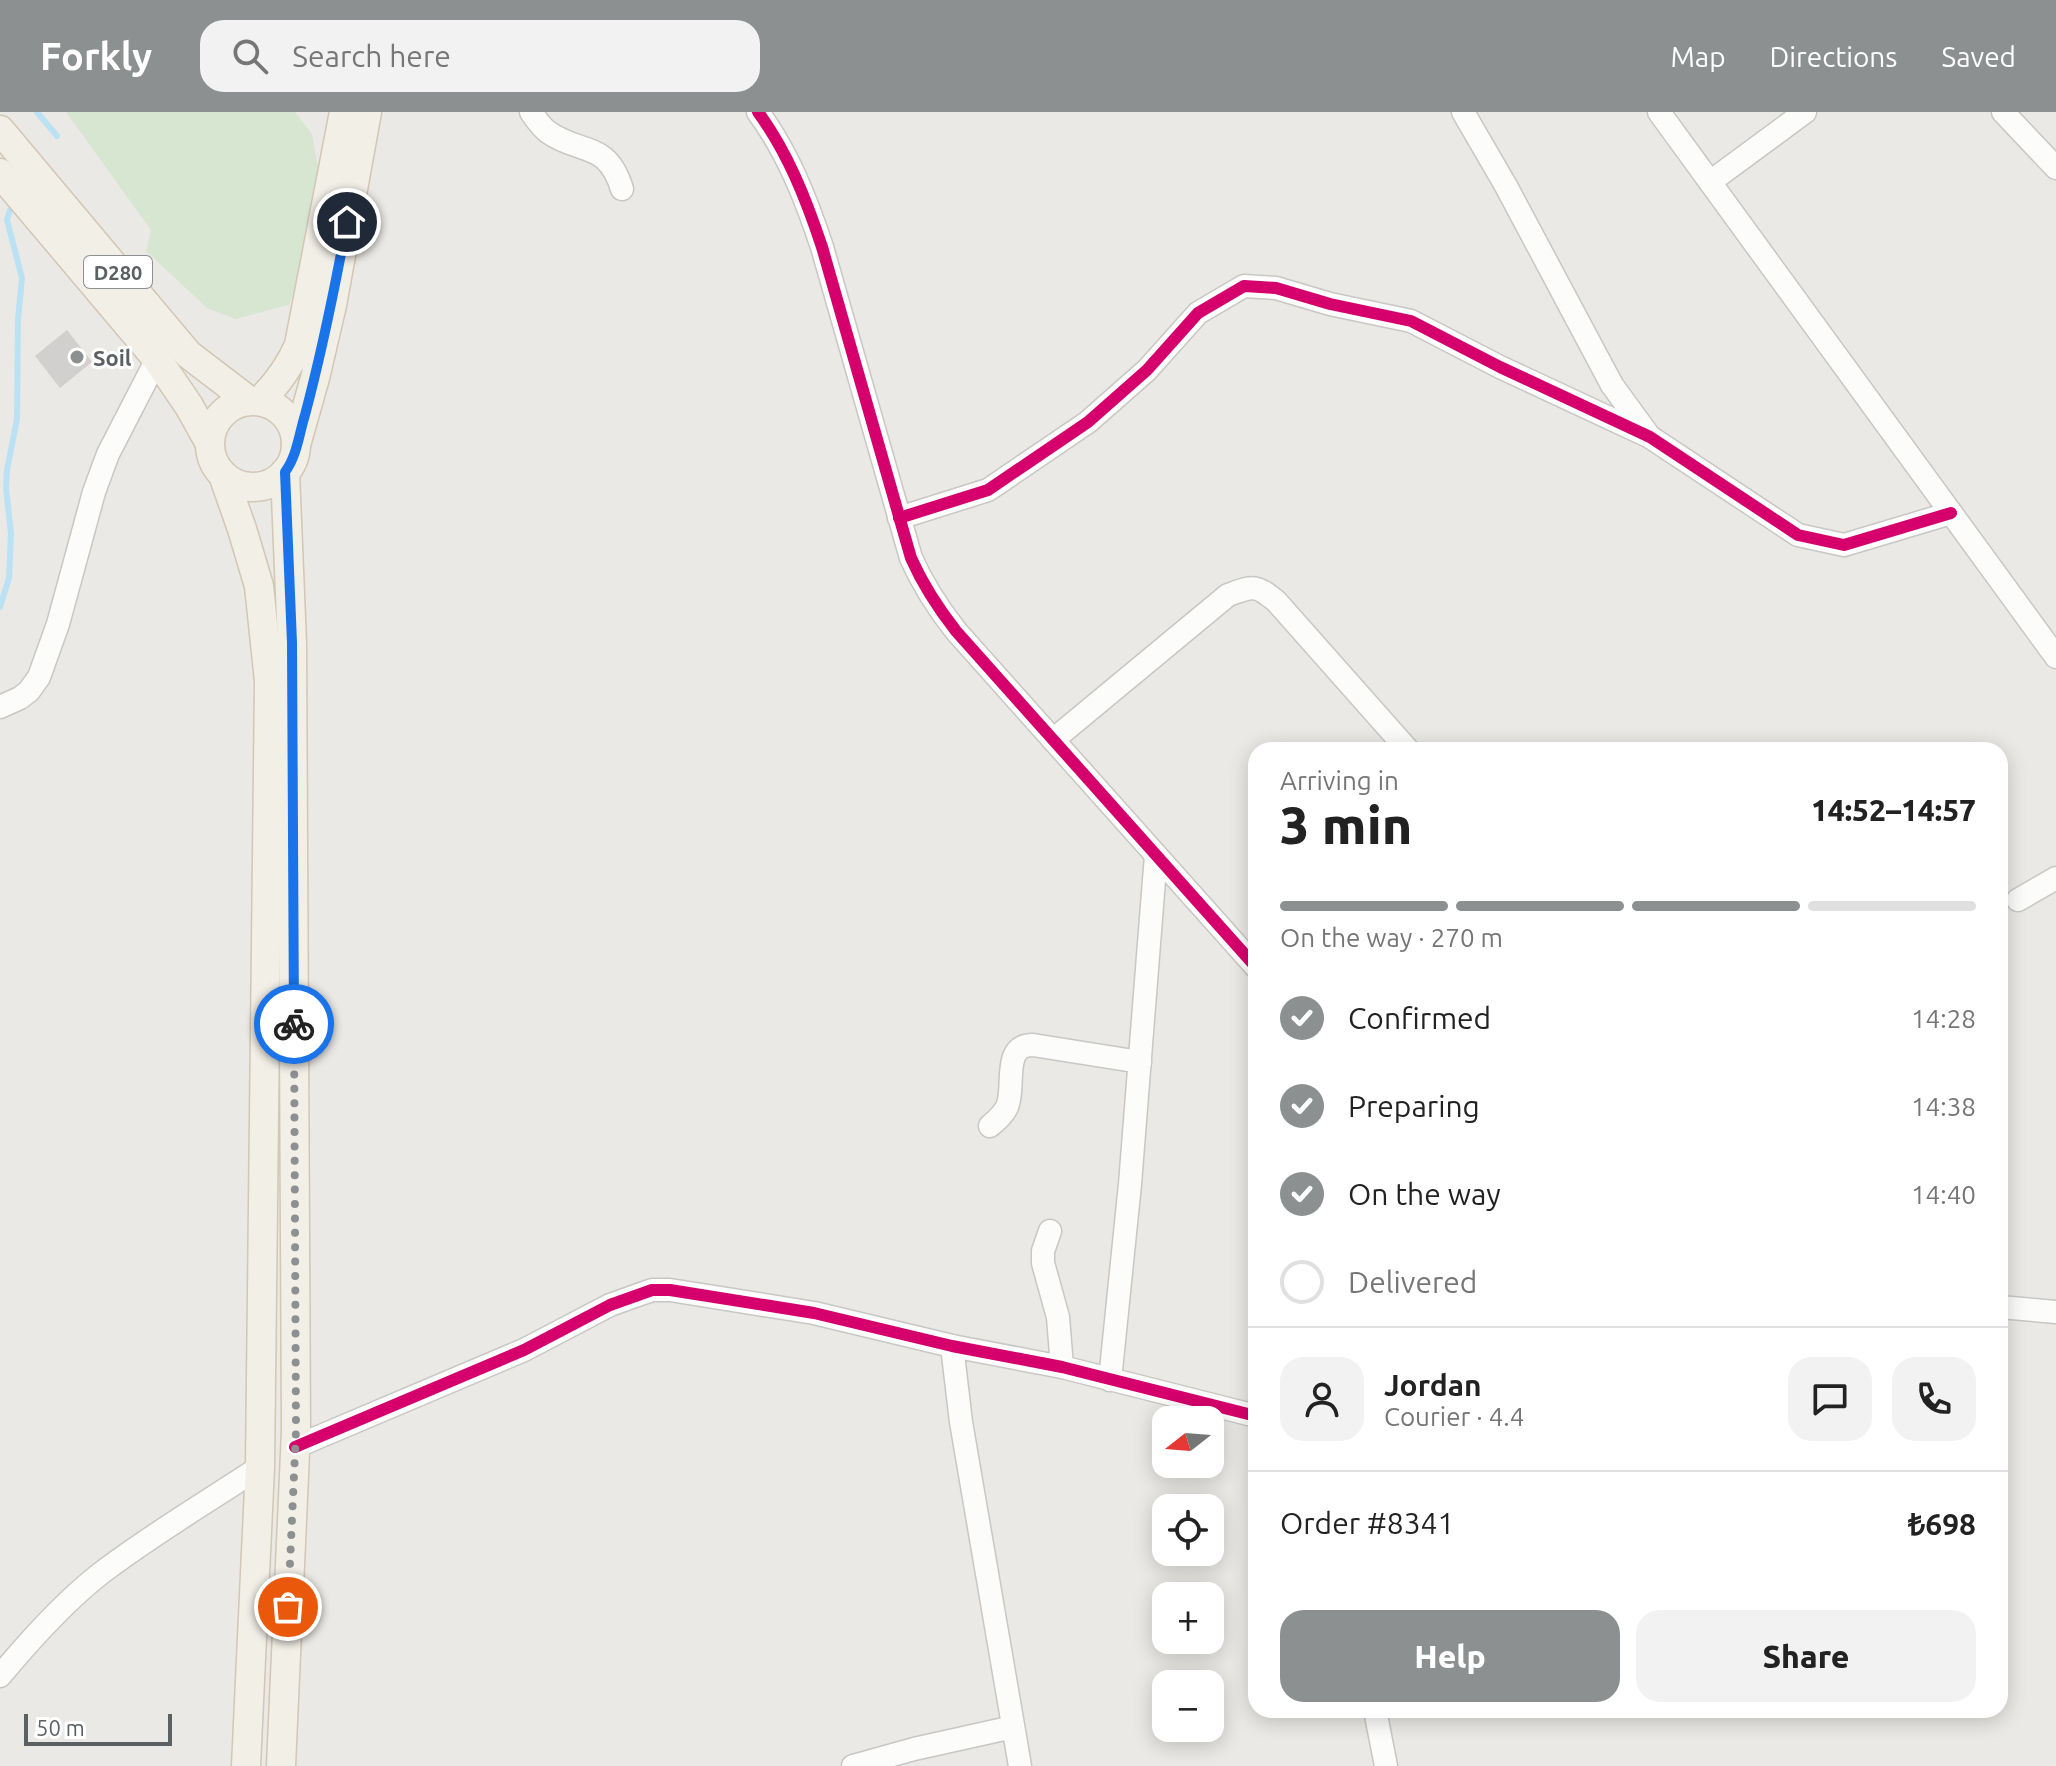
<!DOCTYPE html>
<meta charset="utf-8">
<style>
body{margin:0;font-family:Ubuntu,sans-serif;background:#f2f2f2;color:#222;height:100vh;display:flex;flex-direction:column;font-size:30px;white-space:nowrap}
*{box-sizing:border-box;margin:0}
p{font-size:26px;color:#767676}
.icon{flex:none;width:44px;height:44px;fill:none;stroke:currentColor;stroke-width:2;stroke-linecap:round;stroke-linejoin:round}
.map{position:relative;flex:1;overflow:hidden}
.drawer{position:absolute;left:1248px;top:630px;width:760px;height:976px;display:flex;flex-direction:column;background:#fff;border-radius:24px;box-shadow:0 4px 20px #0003}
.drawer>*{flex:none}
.needle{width:52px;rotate:253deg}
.controls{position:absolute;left:1152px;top:1294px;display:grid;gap:16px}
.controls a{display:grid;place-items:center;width:72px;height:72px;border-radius:16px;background:#fff;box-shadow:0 4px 20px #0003;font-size:40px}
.scale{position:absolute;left:24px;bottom:20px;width:148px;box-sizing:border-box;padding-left:8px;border:4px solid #5b6063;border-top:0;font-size:22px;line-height:28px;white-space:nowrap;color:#5b6063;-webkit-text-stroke:6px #fff;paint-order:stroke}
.pin{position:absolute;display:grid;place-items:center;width:68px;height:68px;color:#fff;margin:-34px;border:4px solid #fff;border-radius:50%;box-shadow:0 2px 8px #0007}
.courier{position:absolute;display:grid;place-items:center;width:80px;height:80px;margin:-40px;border:6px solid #1a73e8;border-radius:50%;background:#fff;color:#222;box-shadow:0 2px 10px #0007}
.headline em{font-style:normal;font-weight:800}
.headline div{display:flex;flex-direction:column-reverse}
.headline{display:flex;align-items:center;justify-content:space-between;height:136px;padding:0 32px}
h1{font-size:52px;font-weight:800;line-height:60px}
.bar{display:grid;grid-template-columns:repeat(4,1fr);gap:12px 8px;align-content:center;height:96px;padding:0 32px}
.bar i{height:10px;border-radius:6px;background:#e0e0e0}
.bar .active{background:#8d9090}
.bar p{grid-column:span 4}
.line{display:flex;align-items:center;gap:20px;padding:0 32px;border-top:2px solid #e0e0e0}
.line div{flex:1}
.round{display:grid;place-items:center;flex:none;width:84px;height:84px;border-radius:24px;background:#f2f2f2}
ol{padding:0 32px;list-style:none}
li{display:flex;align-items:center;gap:24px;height:88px}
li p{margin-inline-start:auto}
li .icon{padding:8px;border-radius:50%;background:#8d9090;color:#fff;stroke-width:4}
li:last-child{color:#767676}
li i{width:44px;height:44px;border:4px solid #e0e0e0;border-radius:50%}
.action{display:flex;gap:16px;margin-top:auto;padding:16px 32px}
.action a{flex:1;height:92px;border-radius:24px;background:#8d9090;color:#fff;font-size:32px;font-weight:800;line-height:92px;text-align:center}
.action a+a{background:#f2f2f2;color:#222}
header{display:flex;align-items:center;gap:48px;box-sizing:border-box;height:112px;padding:0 40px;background:#8d9090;color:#fff}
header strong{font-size:38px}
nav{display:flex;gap:44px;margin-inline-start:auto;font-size:28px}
.search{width:560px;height:72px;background:#f2f2f2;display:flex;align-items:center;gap:20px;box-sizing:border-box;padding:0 28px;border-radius:24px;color:#767676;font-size:30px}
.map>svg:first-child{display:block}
</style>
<header>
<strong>Forkly</strong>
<div class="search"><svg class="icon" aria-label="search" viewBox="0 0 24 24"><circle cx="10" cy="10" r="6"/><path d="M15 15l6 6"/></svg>Search here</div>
<nav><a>Map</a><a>Directions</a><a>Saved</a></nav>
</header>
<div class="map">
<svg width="2056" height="1654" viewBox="0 0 2056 1654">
<rect width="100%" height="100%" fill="#ebe9e5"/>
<polygon fill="#d6e6d1" points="66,0 295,0 312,22 320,66 308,142 289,193 235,207 207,196 146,139 151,118"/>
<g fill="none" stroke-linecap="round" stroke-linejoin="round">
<g stroke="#bbe2f4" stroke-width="6">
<polyline points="37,0 57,24"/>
<polyline points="0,495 9,466 11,422 6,376 7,358 17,307 18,207 22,166 7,108 10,98"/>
</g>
</g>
<polygon fill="#d1d0ce" points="67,218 92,250 60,276 35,244"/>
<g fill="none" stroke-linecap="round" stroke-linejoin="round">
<g stroke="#c7c7c6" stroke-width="25">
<g id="minor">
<path d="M531,0C536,7 541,15 548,20C580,43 607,28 622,77"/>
<path d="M758,0C788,41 806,87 822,135L911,446C923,473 938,496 956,519L1256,855"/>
<polyline points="1463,0 1506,74 1612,273 1647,321"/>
<polyline points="1659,0 2056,545"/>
<polyline points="2003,0 2056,56"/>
<polyline points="1710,70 1805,0"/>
<polyline points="899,406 988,378 1088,310 1147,258 1198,201 1244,174 1276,176 1330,192 1411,209 1500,255 1650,325 1798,423 1844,433 1951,401"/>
<polyline points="0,595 20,586 29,579 39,565 58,512 94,380 108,342 157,247"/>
<path d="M1053,628L1228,483C1253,474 1255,472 1276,489L1408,638"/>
<polyline points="2018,788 2056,766"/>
<path d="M990,1014C997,1008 1003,1003 1007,995C1016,975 1001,933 1033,933L1140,950"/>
<polyline points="1050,1119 1043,1139 1043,1151 1058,1205 1062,1255"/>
<polyline points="2000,1195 2056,1200"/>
<polyline points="952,1234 961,1310 1020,1654"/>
<polyline points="1110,1268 1130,1072 1156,743"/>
<polyline points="295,1335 524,1238 610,1193 652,1178 670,1178 814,1201 952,1234 1062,1255 1256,1304"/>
<path d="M0,1564C30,1528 63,1491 100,1462C151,1423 207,1390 260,1355"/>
<polyline points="1375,1598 1386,1654"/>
<polyline points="853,1654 914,1637 1013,1615"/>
</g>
</g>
<g stroke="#d2c6b4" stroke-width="31">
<g id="major">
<polyline points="0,18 188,242 248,288"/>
<polyline points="0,61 157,247 189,294 209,330"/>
<circle cx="253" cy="332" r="43"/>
<path d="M260,289C277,272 289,256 299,233L344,0"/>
<polyline points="296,333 315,266 332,193 367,0"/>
<polyline points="223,363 242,417 259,474 269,569 260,1355 246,1654"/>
<polyline points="281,1654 296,1319 292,531 285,360"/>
</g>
</g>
<use href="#minor" stroke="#fcfcfb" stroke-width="22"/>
<use href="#major" stroke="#f2efe7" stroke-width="28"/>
<g stroke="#fff" stroke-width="17">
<g id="cycleway">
<path d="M758,0C788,41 806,87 822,135L911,446C923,473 938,496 956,519L1256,855"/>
<polyline points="899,406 988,378 1088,310 1147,258 1198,201 1244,174 1276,176 1330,192 1411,209 1500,255 1650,325 1798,423 1844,433 1951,401"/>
<polyline points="295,1335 524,1238 610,1193 652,1178 670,1178 814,1201 952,1234 1062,1255 1256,1304"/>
</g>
</g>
<use href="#cycleway" stroke="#d6006c" stroke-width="12"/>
</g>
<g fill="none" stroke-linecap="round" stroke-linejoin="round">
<polyline stroke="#8d9090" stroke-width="8" stroke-dasharray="0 14.4" points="288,1495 296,1319 294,912"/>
<path stroke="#1a73e8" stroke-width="10" d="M294,912L292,531L285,360C297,344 299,322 305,303C322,239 335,175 347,110"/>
</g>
<circle fill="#8d9090" stroke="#fff" stroke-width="3" cx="77" cy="245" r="8"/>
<g text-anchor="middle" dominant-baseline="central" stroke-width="6" stroke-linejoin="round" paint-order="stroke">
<rect fill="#fff" stroke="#8c9092" stroke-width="2" x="84" y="144" width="68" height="32" rx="6"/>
<g font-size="20" font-weight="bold" fill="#5b6063">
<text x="118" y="160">D280</text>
</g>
<g font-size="22" font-weight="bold" fill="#5b6063" stroke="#fff" text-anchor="start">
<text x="93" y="245">Soil</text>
</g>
</g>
</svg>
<div class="controls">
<a><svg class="needle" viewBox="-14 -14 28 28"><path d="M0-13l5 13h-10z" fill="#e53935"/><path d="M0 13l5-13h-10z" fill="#767676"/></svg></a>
<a><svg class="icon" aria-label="locate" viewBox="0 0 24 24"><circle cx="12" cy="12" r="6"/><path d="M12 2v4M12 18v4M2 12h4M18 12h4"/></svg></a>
<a>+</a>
<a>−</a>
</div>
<div class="scale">50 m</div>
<div class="pin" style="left:288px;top:1495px;background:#ea580c"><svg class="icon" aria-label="bag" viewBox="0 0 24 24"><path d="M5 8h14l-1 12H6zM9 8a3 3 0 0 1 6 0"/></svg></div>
<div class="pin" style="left:347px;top:110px;background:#1f2937"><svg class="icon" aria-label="home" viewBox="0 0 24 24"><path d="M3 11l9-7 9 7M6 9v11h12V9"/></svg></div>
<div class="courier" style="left:294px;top:912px"><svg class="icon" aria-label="bike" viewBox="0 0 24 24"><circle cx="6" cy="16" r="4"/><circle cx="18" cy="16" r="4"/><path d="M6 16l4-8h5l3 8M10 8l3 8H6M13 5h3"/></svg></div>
<section class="drawer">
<div class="headline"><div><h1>3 min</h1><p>Arriving in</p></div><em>14:52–14:57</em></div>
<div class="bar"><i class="active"></i><i class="active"></i><i class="active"></i><i></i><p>On the way · 270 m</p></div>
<ol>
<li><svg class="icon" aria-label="check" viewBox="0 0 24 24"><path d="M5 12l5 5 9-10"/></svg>Confirmed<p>14:28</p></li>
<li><svg class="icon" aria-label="check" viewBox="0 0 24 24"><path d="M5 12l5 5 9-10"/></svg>Preparing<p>14:38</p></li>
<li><svg class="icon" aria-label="check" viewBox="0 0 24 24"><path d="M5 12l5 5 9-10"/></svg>On the way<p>14:40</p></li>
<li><i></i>Delivered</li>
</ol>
<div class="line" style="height:144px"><a class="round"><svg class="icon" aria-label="person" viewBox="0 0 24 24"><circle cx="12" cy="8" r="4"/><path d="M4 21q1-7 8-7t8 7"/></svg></a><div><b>Jordan</b><p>Courier · 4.4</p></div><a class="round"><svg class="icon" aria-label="chat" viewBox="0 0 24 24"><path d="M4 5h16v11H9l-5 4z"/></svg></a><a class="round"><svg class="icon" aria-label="phone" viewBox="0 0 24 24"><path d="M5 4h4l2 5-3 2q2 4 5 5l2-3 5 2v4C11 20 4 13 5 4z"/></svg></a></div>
<div class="line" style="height:104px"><div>Order #8341</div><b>₺698</b></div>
<div class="action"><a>Help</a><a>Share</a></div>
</section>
</div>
